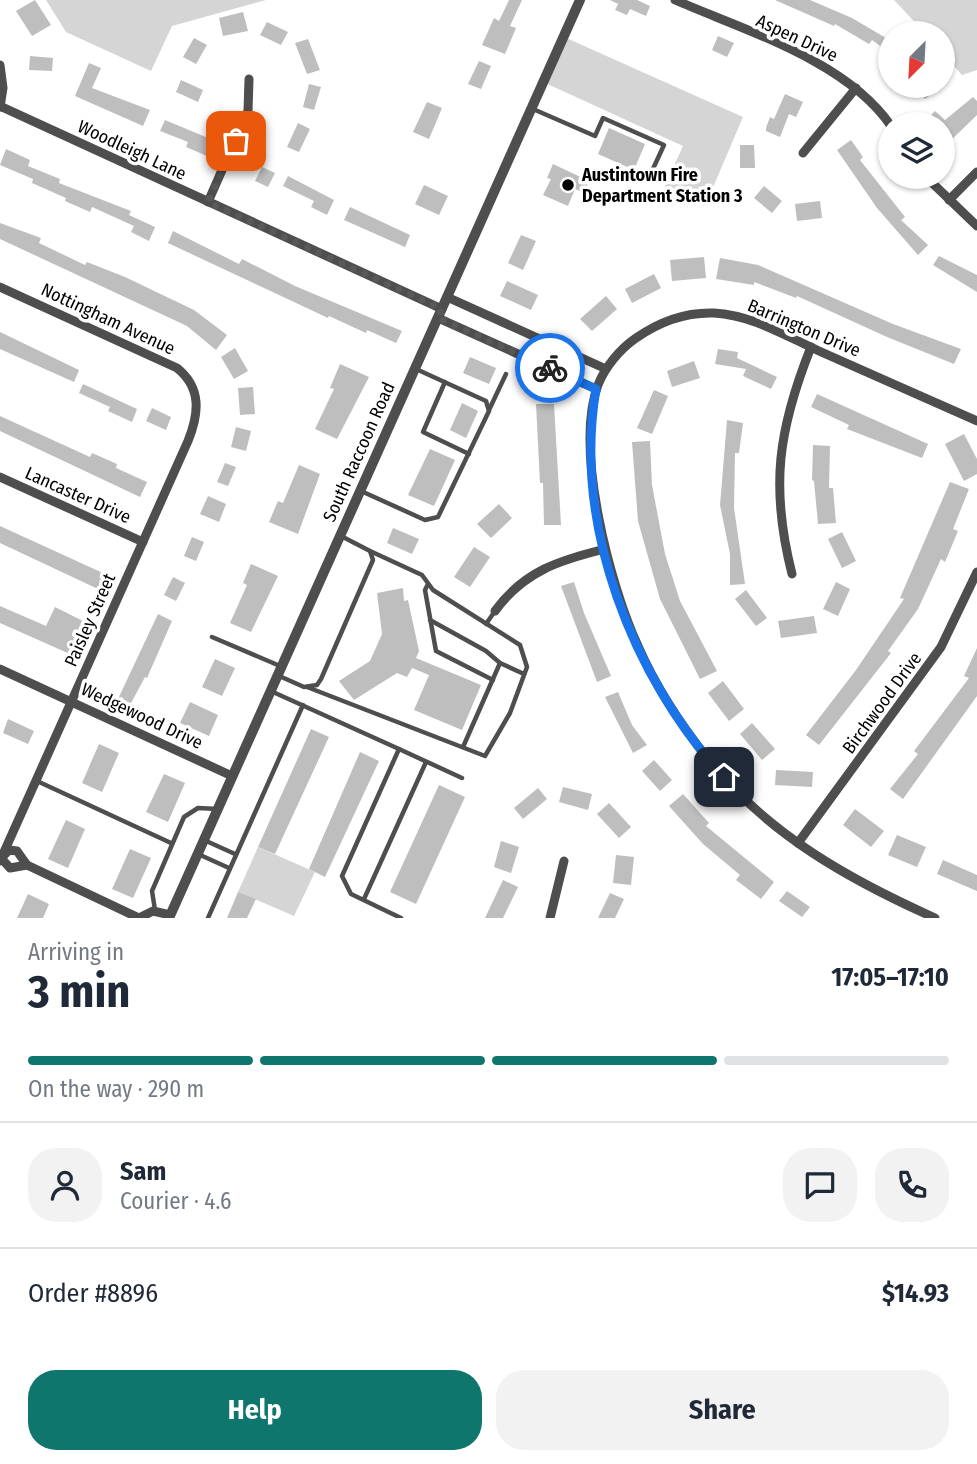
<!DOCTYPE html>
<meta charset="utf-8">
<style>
body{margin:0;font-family:"Fira Sans Condensed",sans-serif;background:#f2f2f3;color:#1f2937;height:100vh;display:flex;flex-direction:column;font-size:26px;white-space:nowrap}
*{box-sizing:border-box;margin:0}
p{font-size:23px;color:#747a83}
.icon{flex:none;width:38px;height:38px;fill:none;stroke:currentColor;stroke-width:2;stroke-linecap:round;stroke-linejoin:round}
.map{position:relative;height:918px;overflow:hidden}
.sheet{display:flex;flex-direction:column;background:#fff;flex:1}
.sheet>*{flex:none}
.needle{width:46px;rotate:204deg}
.buttons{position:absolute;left:878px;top:21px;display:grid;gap:14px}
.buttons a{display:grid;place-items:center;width:77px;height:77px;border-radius:50%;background:#fff;box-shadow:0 2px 5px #0004;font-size:35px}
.pin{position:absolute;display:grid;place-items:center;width:60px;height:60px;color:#fff;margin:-30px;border-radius:14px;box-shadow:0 4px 10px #0006}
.courier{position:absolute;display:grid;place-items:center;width:70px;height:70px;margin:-35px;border:5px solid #1a73e8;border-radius:50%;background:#fff;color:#222;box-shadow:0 2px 9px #0007}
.summary em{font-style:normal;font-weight:700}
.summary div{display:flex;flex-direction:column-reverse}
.summary{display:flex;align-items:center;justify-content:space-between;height:119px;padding:0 28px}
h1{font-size:46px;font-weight:700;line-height:52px}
.bar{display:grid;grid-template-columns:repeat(4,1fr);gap:10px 7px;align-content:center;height:84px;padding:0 28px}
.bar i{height:9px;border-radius:5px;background:#e0e1e3}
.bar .current{background:#0f766e}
.bar p{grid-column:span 4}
.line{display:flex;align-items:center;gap:18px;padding:0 28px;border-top:2px solid #e0e1e3}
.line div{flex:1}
.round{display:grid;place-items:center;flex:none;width:74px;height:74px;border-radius:28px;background:#f2f2f3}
.cta{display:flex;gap:14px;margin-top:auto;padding:14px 28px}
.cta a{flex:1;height:80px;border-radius:28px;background:#0f766e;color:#fff;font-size:28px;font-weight:700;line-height:80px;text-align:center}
.cta a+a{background:#f2f2f3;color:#1f2937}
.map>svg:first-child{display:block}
</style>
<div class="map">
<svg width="977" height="918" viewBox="0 0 977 918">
<rect width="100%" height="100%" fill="#fff"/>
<g fill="#d5d5d5">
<polygon points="46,0 266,0 172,26 151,71 66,32"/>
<polygon points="894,0 977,0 977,70 962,75 943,54 943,33 925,33"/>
<polygon points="564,37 743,117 705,206 664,188 683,146 543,82"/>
<polygon points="258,847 315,872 294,916 238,892"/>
</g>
<g fill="#bebebe">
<polygon points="35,0 51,25 32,36 16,11"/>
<polygon points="509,0 522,0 510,26 516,28 505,54 482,45 494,18 499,21"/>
<polygon points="610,0 637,0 650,6 646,16 630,9 627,15 615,10 618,4"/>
<polygon points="775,0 810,0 852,18 891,41 891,54 872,40 869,44 835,24 834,26"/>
<polygon points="243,12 248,31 223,36 219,18"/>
<polygon points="267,22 288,32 281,45 260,35"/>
<polygon points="718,36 734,43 727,57 712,50"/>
<polygon points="194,38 207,45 196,64 183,57"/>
<polygon points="308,39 320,70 307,74 295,43"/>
<polygon points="30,56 53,58 52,71 29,70"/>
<polygon points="479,61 491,66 481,89 468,84"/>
<polygon points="89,63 101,68 92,88 150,110 143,126 75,96"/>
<polygon points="181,80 203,90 198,102 176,92"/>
<polygon points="309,84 321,87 314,110 303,107"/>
<polygon points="915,86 942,86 925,99"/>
<polygon points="785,94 803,102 796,117 789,114 780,137 766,131 766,128 770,117 774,119"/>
<polygon points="973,97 977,101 977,115 943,148 943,124 922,124 935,111 945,120"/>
<polygon points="427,102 442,108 429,139 413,132"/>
<polygon points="165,120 213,140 207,156 186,147 188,142 160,131"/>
<polygon points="298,123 310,129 299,152 287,147"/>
<polygon points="609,128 645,144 634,170 598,154"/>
<polygon points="851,140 863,157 860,160 905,217 901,220 928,245 918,255 877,208 837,150"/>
<polygon points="740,145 754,145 755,168 740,168"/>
<polygon points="6,149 30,160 28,166 60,179 59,183 131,211 129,215 155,227 149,241 131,232 134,226 92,207 90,212 65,201 66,198 32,183 33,179 0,165"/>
<polygon points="553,164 589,181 584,193 575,189 568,206 543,195 551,179 547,178"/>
<polygon points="262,167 275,173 268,187 255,181"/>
<polygon points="288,176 334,200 327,215 311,207 314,201 283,186"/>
<polygon points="424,185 448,196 439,215 415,204"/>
<polygon points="764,186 782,201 772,213 754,198"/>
<polygon points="820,201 822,218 797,221 795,204"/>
<polygon points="350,207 410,235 405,247 344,220"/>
<polygon points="0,223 41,238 39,243 85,265 87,262 125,277 194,310 227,335 216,350 187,326 0,239"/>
<polygon points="173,231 239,264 242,259 295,286 402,331 396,343 367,330 366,333 329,316 328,318 168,243"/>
<polygon points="521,235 536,241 523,270 508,263"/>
<polygon points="939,256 977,275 977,292 933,265"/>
<polygon points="704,257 706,278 672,281 670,260"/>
<polygon points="720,258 758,265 893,324 961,349 954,364 887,337 797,296 796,298 754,282 754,285 716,279"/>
<polygon points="654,274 661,288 632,303 625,289"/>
<polygon points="507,281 538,295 531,310 500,296"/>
<polygon points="606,296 617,309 592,331 580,319"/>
<polygon points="0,332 79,370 74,382 0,349"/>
<polygon points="235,348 248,371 234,379 221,357"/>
<polygon points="718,349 738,352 737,358 777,377 771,389 743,376 746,369 715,364"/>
<polygon points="470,357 496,368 489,384 463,373"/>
<polygon points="694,361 700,378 672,387 667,371"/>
<polygon points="340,364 369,377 337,439 315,429 334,389 330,388"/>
<polygon points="83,384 137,409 132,422 108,411 110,407 79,393"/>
<polygon points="253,387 255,414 240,415 238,388"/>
<polygon points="654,390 668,396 652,434 637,428"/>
<polygon points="817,394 928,444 922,458 847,429 849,425 811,407"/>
<polygon points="462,403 478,411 466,438 450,430"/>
<polygon points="536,404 554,404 561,525 544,525 543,483 540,483"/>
<polygon points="152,408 171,417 166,430 146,421"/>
<polygon points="0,416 90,457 92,453 117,464 116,468 147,482 140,497 0,431"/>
<polygon points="727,420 743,423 739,453 735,453 734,508 745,584 730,585 730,554 720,505"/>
<polygon points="236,427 251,431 246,451 231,447"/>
<polygon points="964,434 977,459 977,474 964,481 945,444"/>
<polygon points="650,441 652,485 665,554 680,601 717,671 700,679 660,599 638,521 632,442"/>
<polygon points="813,445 830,446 829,488 833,488 836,523 818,524 814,481 812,480"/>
<polygon points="430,449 455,460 434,506 408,495"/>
<polygon points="225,463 236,467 228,486 217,482"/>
<polygon points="299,465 320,474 298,534 269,522 278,501 283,503"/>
<polygon points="950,482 969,489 953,529 958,531 945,562 941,559 918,609 888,651 891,653 819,745 806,735 856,670 904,599 900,598"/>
<polygon points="208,496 226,504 219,522 200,514"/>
<polygon points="499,504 512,518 491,538 477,524"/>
<polygon points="0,526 105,574 98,589 0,543"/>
<polygon points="393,528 419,539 412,554 387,543"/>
<polygon points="842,532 856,561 842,568 828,539"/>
<polygon points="192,537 204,542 196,561 184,556"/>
<polygon points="474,547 490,557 470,587 454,577"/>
<polygon points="251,564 278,576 251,632 230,623 247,585 243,583"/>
<polygon points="173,577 185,583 176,601 164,595"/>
<polygon points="574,582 584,613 611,676 597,682 561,586"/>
<polygon points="836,582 850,589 838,616 823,609"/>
<polygon points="403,588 404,601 408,600 419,651 416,658 481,685 462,730 414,710 429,675 412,668 407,677 397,673 354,700 339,681 370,661 382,634 377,593"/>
<polygon points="746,590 767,618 756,626 735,599"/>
<polygon points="0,606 46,626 55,607 85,622 70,654 0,623"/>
<polygon points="158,614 172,621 147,678 145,677 130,705 118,699"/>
<polygon points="814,616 817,633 781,638 778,621"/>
<polygon points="977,648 977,696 903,799 890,789 918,754 914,751 969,678 964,676"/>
<polygon points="215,659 235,668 222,696 202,687"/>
<polygon points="723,681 744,709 729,721 708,693"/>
<polygon points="618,692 632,725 647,745 633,753 605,697"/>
<polygon points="190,702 218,715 209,736 180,723"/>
<polygon points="8,719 34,731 28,744 3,733"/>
<polygon points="752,723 775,749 762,760 740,734"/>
<polygon points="311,729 329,737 275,854 258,847"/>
<polygon points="99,744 119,753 102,792 82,783"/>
<polygon points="360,752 379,761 325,877 309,869"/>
<polygon points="654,760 672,780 660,791 642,771"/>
<polygon points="776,770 813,772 812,787 775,785"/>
<polygon points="164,774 185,783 168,822 146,812"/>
<polygon points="439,785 465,797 416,904 390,892"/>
<polygon points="563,787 592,794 588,810 559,802"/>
<polygon points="538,788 547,799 523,819 514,808"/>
<polygon points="683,794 709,823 706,826 774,882 761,899 736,880 740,875 703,844 669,806"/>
<polygon points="609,803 631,827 619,838 597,814"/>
<polygon points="855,809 884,831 871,847 843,825"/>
<polygon points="66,820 85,829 68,868 48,859"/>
<polygon points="897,835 926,847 917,867 888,855"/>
<polygon points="501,841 519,847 511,873 494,867"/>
<polygon points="130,849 151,858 133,898 112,889"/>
<polygon points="616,855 634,857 631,885 613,883"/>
<polygon points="943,860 977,875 977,891 937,874"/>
<polygon points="503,880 518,887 503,918 485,918"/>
<polygon points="787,891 810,907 802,917 779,901"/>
<polygon points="238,892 256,899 247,918 227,918"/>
<polygon points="610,893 624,899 615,918 598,918"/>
<polygon points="28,894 49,904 43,918 17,918"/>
</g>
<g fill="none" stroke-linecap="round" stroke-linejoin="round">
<g stroke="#4e4e4e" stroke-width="4.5">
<polyline points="533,109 595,136 603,118 664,145 652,171"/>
<polyline points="445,382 423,432 469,454"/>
<polyline points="489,410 506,374"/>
<polyline points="361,491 425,520 438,517 489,411 486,401 416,369"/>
<polyline points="428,584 425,590 436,651 493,680"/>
<polyline points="430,620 486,651 500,663"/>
<polyline points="486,624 495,611"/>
<polyline points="212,637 280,666"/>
<polyline points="277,675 304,687 317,685 321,679 373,560 370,551 341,536"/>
<polyline points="307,687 485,756 510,713 527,667 520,645 433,590 422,575 370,551"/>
<polyline points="273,692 399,749 342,876 351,894 401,918"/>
<polyline points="463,747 500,663 524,674"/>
<polyline points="399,749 462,778"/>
<polyline points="37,781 171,843"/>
<polyline points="204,840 235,854"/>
<polyline points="198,854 229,868"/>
<polyline points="364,899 426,762"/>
<polyline points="155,910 152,891 184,817 198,808 218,809"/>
<polyline points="208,918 303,705"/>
</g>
<g stroke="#4e4e4e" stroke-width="9">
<path d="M675,0C746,31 847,61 891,126"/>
<polyline points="0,65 3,88 0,107"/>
<polyline points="0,106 442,309"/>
<polyline points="803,153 856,88"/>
<polyline points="926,177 977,226"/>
<polyline points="949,200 977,172"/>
<polyline points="208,202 248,111 249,79"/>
<path d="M0,287L177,368C202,388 199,414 188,441L0,861"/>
<polyline points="447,297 606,369"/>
<polyline points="438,318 596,389"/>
<polyline points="0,477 143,542"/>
<path d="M792,574C770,487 778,430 811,347"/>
<path d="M495,611C524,571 560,560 605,549"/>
<polyline points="0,669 232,776"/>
<polyline points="798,843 941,647 977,572"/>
<polyline points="3,856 9,850 17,851 27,865"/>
<polyline points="1,858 10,868 27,865 139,918 153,911 170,915"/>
<polyline points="550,918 564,861"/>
<path d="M935,918C850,880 767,834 708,759C681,725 656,687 638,646C610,586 574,448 598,385C605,367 620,349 636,338C659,322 686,312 714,313C752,315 786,336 819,351C872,374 924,398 977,421"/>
</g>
<polyline stroke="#4e4e4e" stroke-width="10" points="169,918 580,0"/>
</g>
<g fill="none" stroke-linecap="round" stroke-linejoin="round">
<polyline stroke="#595959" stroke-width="7" stroke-dasharray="0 12.6" points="236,141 208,202 442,309 438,318 550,368"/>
<path stroke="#1a73e8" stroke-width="9" d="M550,368L596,389C573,525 632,677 724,777"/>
</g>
<circle fill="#000" stroke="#fff" stroke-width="2.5" cx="568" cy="185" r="7"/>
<g text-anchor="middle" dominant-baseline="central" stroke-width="7" stroke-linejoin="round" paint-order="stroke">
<g font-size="18" fill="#000" stroke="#fff">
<text transform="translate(797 38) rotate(25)">Aspen Drive</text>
<text transform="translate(132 150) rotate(25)">Woodleigh Lane</text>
<text transform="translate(108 319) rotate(25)">Nottingham Avenue</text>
<text transform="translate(804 328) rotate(23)">Barrington Drive</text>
<text transform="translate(359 452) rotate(-66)">South Raccoon Road</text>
<text transform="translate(78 495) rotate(24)">Lancaster Drive</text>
<text transform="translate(90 620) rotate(-66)">Paisley Street</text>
<text transform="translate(882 703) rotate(-54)">Birchwood Drive</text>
<text transform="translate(142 716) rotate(25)">Wedgewood Drive</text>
</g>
<g font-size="18" font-weight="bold" fill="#000" stroke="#fff" text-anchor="start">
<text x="582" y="175">Austintown Fire<tspan x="582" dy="21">Department Station 3</tspan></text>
</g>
</g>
</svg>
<div class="buttons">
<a><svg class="needle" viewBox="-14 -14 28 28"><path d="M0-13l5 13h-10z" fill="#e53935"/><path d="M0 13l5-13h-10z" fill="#747a83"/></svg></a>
<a><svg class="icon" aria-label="layers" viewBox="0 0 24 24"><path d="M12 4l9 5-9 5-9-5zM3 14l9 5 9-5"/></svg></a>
</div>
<div class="pin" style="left:236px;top:141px;background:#ea580c"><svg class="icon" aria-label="bag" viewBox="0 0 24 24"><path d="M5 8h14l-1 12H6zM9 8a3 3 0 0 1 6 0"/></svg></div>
<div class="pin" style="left:724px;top:777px;background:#1f2937"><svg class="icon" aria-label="home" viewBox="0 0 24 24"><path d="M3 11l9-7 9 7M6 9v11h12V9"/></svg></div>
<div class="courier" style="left:550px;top:368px"><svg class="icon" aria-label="bike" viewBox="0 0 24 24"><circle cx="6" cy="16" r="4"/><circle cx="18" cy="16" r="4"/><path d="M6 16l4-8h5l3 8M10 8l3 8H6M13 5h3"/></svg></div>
</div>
<section class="sheet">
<div class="summary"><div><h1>3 min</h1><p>Arriving in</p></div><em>17:05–17:10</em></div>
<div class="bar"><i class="current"></i><i class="current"></i><i class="current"></i><i></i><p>On the way · 290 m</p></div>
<div class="line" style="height:126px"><a class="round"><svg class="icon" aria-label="person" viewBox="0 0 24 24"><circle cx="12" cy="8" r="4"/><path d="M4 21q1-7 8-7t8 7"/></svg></a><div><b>Sam</b><p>Courier · 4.6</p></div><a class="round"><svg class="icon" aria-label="chat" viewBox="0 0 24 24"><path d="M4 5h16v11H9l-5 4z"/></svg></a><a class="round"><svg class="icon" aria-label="phone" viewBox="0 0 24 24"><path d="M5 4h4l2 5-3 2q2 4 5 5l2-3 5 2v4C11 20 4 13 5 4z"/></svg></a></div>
<div class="line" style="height:91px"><div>Order #8896</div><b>$14.93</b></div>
<div class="cta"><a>Help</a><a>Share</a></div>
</section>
